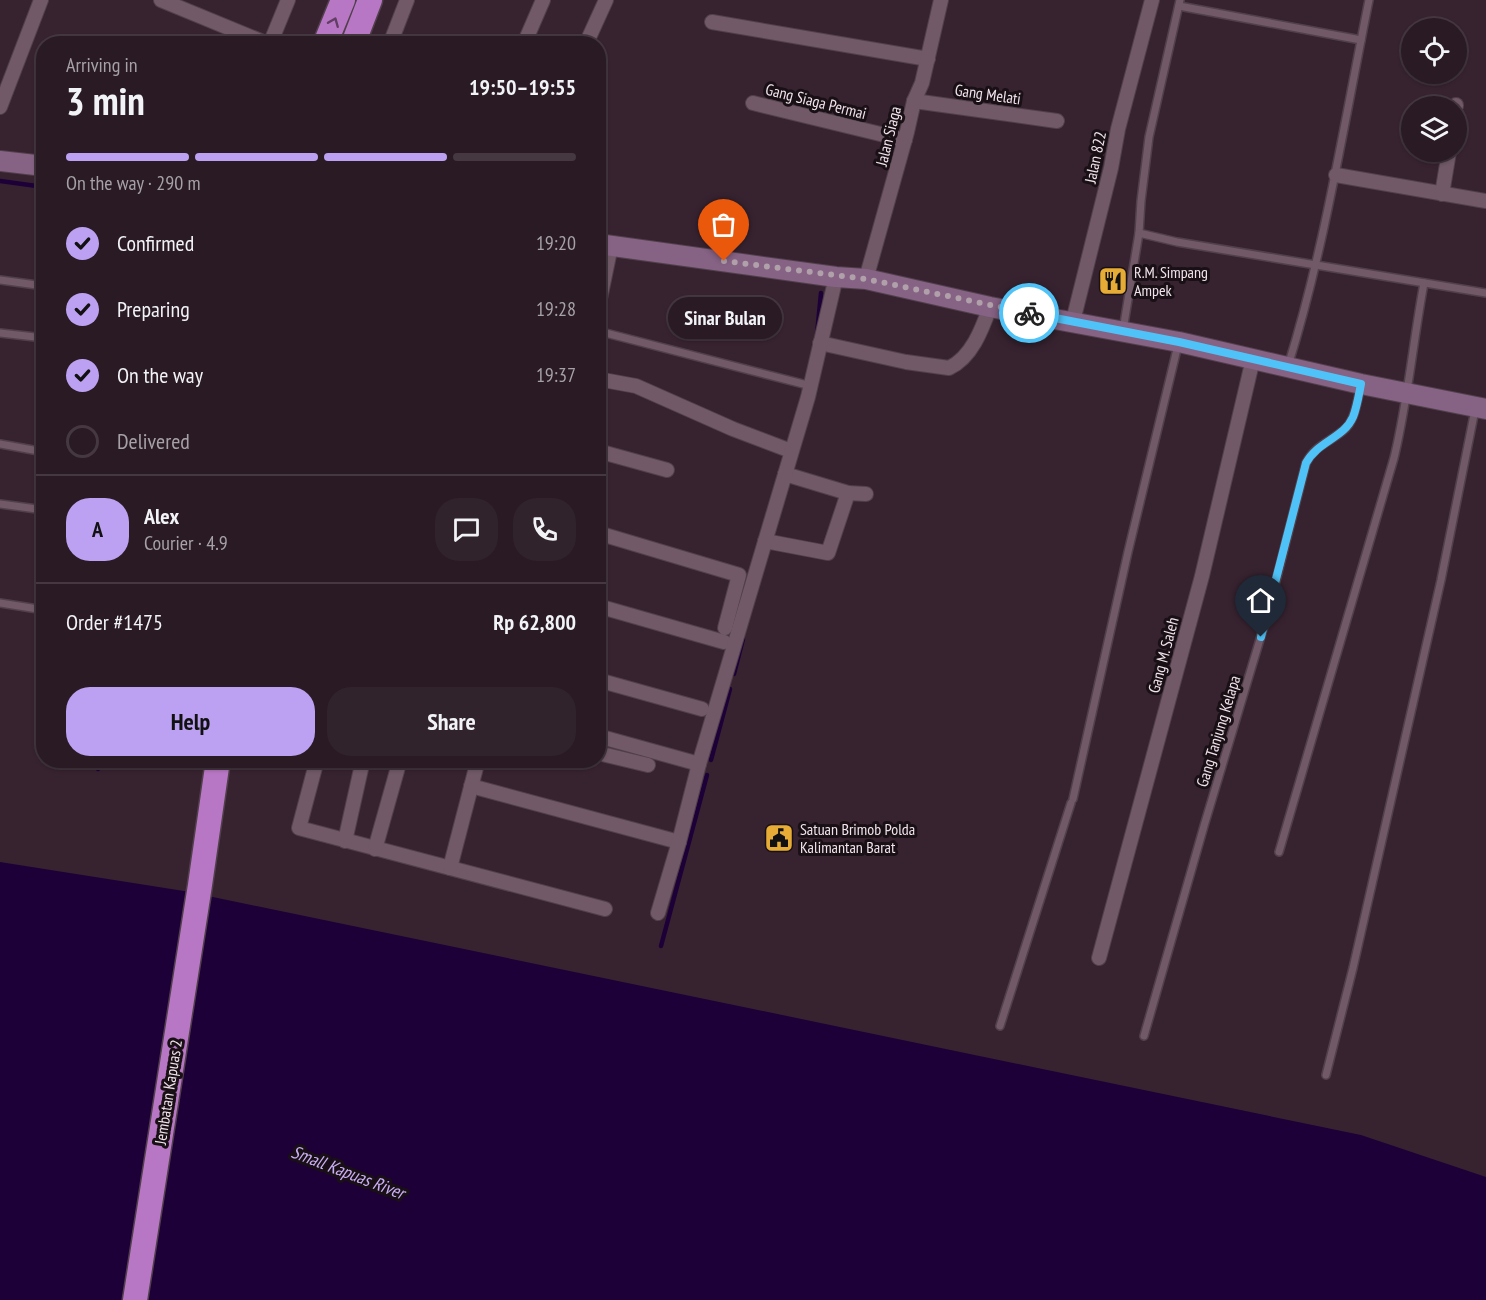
<!DOCTYPE html>
<meta charset="utf-8">
<style>
body{margin:0;font-family:"PT Sans Narrow",sans-serif;background:#31232c;color:#f1f3f6;height:100vh;display:flex;flex-direction:column;font-size:22px;white-space:nowrap}
*{box-sizing:border-box;margin:0}
p{font-size:20px;color:#a5a1a6}
.icon{flex:none;width:33px;height:33px;fill:none;stroke:currentColor;stroke-width:2;stroke-linecap:round;stroke-linejoin:round}
.map{position:relative;flex:1;overflow:hidden}
.sheet{position:absolute;left:36px;top:36px;width:570px;height:732px;display:flex;flex-direction:column;background:#291a24;border-radius:24px;box-shadow:0 2px 4px #0004,0 0 0 2px #453841}
.sheet>*{flex:none}
.buttons{position:absolute;left:1401px;top:18px;display:grid;gap:12px}
.buttons a{display:grid;place-items:center;width:66px;height:66px;border-radius:50%;background:#291a24;box-shadow:0 2px 4px #0004,0 0 0 2px #453841;font-size:30px}
.pin{position:absolute;display:grid;place-items:center;width:51px;height:51px;color:#fff;margin:-62px -26px;border-radius:50% 50% 50% 0;rotate:-45deg;box-shadow:0 0 6px #0007}
.pin .icon{rotate:45deg}
.courier{position:absolute;display:grid;place-items:center;width:60px;height:60px;margin:-30px;border:4px solid #4fc3f7;border-radius:50%;background:#fff;color:#222;box-shadow:0 2px 8px #0007}
.bubble{position:absolute;height:42px;border-radius:21px;background:#291a24;box-shadow:0 2px 4px #0004,0 0 0 2px #453841;font-size:20px;font-weight:600;line-height:42px;text-align:center}
.summary em{font-style:normal;font-weight:600}
.summary div{display:flex;flex-direction:column-reverse}
.summary{display:flex;align-items:center;justify-content:space-between;height:102px;padding:0 30px}
h1{font-size:39px;font-weight:600;line-height:45px}
.bar{display:grid;grid-template-columns:repeat(4,1fr);gap:9px 6px;align-content:center;height:72px;padding:0 30px}
.bar i{height:8px;border-radius:4px;background:#453841}
.bar .on{background:#bca0f2}
.bar p{grid-column:span 4}
.line{display:flex;align-items:center;gap:15px;padding:0 30px;border-top:2px solid #453841}
.line div{flex:1}
.round{display:grid;place-items:center;flex:none;width:63px;height:63px;border-radius:24px;background:#31232c}
ol{padding:0 30px;list-style:none}
li{display:flex;align-items:center;gap:18px;height:66px}
li p{margin-inline-start:auto}
li .icon{padding:6px;border-radius:50%;background:#bca0f2;color:#111;stroke-width:4}
li:last-child{color:#a5a1a6}
li i{width:33px;height:33px;border:3px solid #453841;border-radius:50%}
.button{display:flex;gap:12px;margin-top:auto;padding:12px 30px}
.button a{flex:1;height:69px;border-radius:24px;background:#bca0f2;color:#111;font-size:24px;font-weight:600;line-height:69px;text-align:center}
.button a+a{background:#31232c;color:#f1f3f6}
.map>svg:first-child{display:block}
</style>
<div class="map">
<svg width="1486" height="1300" viewBox="0 0 1486 1300">
<rect width="100%" height="100%" fill="#372330"/>
<polygon fill="#1d0038" points="0,862 184,891 1361,1135 1486,1177 1486,1300 0,1300"/>
<g fill="none" stroke-linecap="round" stroke-linejoin="round">
<g stroke="#1d0038" stroke-width="4.5">
<polyline points="0,181 44,187"/>
<polyline points="817,334 821,293"/>
<polyline points="734,674 743,639"/>
<polyline points="711,760 730,689"/>
<polyline points="98,769 104,760"/>
<polyline points="661,946 707,775"/>
</g>
<g stroke="#51404b" stroke-width="10">
<g id="lane">
<polyline points="1179,6 1361,40"/>
<polyline points="1139,233 1141,201 1149,137 1180,0"/>
<polyline points="0,280 44,286"/>
<polyline points="1123,330 1139,233 1177,242 1486,293"/>
<polyline points="598,331 811,386"/>
<polyline points="0,333 44,338"/>
<path d="M1288,366C1325,247 1344,123 1369,0"/>
<polyline points="0,444 44,452"/>
<polyline points="0,504 44,510"/>
<polyline points="0,603 44,610"/>
<polyline points="1073,799 1128,552 1178,345"/>
<path d="M1279,852L1394,458C1408,401 1413,341 1424,283"/>
<polyline points="1000,1026 1071,803"/>
<path d="M1144,1036L1204,826L1267,616L1306,463C1316,444 1331,442 1346,428C1356,417 1357,400 1361,386"/>
<polyline points="1326,1075 1353,968 1441,580 1475,410"/>
</g>
</g>
<g stroke="#51404b" stroke-width="16">
<g id="street">
<polyline points="161,0 268,44"/>
<polyline points="712,22 928,59"/>
<polyline points="270,44 288,0"/>
<polyline points="390,44 407,0"/>
<polyline points="524,44 543,0"/>
<polyline points="586,44 606,0"/>
<polyline points="914,101 1057,121"/>
<polyline points="753,103 905,140"/>
<polyline points="1456,106 1456,105"/>
<polyline points="0,107 41,0"/>
<polyline points="1336,175 1486,201"/>
<polyline points="1442,194 1449,152"/>
<polyline points="866,279 907,132 914,101 922,83 941,0"/>
<polyline points="598,308 611,246"/>
<polyline points="1073,321 1111,168 1118,129 1152,0"/>
<path d="M820,343L906,362L949,368C972,357 982,329 990,307"/>
<polyline points="598,379 636,386 733,429 791,451"/>
<polyline points="598,451 667,470"/>
<polyline points="848,493 866,494"/>
<polyline points="598,533 739,575 725,628"/>
<polyline points="765,541 828,553 848,493 785,474"/>
<polyline points="598,606 724,642"/>
<polyline points="598,680 702,709"/>
<polyline points="598,736 699,764"/>
<polyline points="598,753 648,765"/>
<polyline points="317,760 299,828 605,909"/>
<polyline points="471,786 679,842"/>
<polyline points="345,841 363,760"/>
<polyline points="375,849 400,760"/>
<polyline points="450,868 478,760"/>
<polyline points="658,913 679,842 699,764 808,397 836,277"/>
<polyline points="1099,958 1202,576 1253,359"/>
</g>
</g>
<g stroke="#51404b" stroke-width="22">
<g id="secondary">
<polyline points="0,161 44,166"/>
<polyline points="598,244 836,277 866,279 990,307 1179,342 1361,384 1486,409"/>
</g>
</g>
<g stroke="#51404b" stroke-width="27">
<g id="highway">
<polyline points="325,44 343,0"/>
<polyline points="353,44 370,0"/>
<polyline points="135,1300 200,885 218,760"/>
</g>
</g>
<use href="#lane" stroke="#715968" stroke-width="7"/>
<use href="#street" stroke="#715968" stroke-width="14"/>
<use href="#secondary" stroke="#866284" stroke-width="20"/>
<use href="#highway" stroke="#b877c4" stroke-width="24"/>
</g>
<defs><path id="oneway-chevron" d="M-2-3.5L2.5 0L-2 3.5" fill="none" stroke-width="1.6" stroke-linecap="round" stroke-linejoin="round" transform="scale(1.5)"/></defs>
<use stroke="#613e64" href="#oneway-chevron" transform="translate(334 22) rotate(-68)"/>
<g fill="none" stroke-linecap="round" stroke-linejoin="round">
<polyline stroke="#b0a0aa" stroke-width="6" stroke-dasharray="0 10.8" points="724,261 866,279 1029,313"/>
<path stroke="#4fc3f7" stroke-width="8" d="M1029,313L1179,342L1361,384C1359,394 1357,407 1353,417C1344,438 1318,441 1306,463L1261,637"/>
</g>
<defs>
<g id="restaurant-square" transform="scale(1.5)"><rect x="-9" y="-9" width="18" height="18" rx="4" fill="#e7ac36" stroke="#191015"/><path d="M-5-6h1v4h1v-4h1v4h1v-4h1v5L-1.5 .5V6h-2V.5L-5-1ZM5-6V6H3V1.5H1.5Q1.5-4 5-6Z" fill="#111"/></g>
<g id="civic-square" transform="scale(1.5)"><rect x="-9" y="-9" width="18" height="18" rx="4" fill="#e7ac36" stroke="#191015"/><path d="M-.6-6.5H3V-4.5H.6V-3L4-1V1h2V6H-6V1h2V-1L-.6-3ZM-1.2 2.5V6h2.4V2.5Z" fill="#111"/></g>
</defs>
<g fill-rule="evenodd">
<use href="#restaurant-square" x="1113" y="281"/>
<use href="#civic-square" x="779" y="838"/>
</g>
<g text-anchor="middle" dominant-baseline="central" stroke-width="6" stroke-linejoin="round" paint-order="stroke">
<g font-size="16" fill="#f1e3ec" stroke="#191015">
<text transform="translate(988 94) rotate(8)">Gang Melati</text>
<text transform="translate(816 101) rotate(14)">Gang Siaga Permai</text>
<text transform="translate(888 136) rotate(-76)">Jalan Siaga</text>
<text transform="translate(1095 157) rotate(-78)">Jalan 822</text>
<text transform="translate(1163 655) rotate(-75)">Gang M. Saleh</text>
<text transform="translate(1218 731) rotate(-73)">Gang Tanjung Kelapa</text>
<text transform="translate(168 1092) rotate(-81)">Jembatan Kapuas 2</text>
</g>
<g font-size="16" fill="#f1e3ec" stroke="#191015" text-anchor="start">
<text x="1134" y="272">R.M. Simpang<tspan x="1134" dy="18">Ampek</tspan></text>
<text x="800" y="829">Satuan Brimob Polda<tspan x="800" dy="18">Kalimantan Barat</tspan></text>
</g>
<g font-size="18" font-style="italic" fill="#cbaef8" stroke="#191015">
<text transform="translate(348 1172) rotate(21)">Small Kapuas River</text>
</g>
</g>
</svg>
<div class="buttons">
<a><svg class="icon" aria-label="locate" viewBox="0 0 24 24"><circle cx="12" cy="12" r="6"/><path d="M12 2v4M12 18v4M2 12h4M18 12h4"/></svg></a>
<a><svg class="icon" aria-label="layers" viewBox="0 0 24 24"><path d="M12 4l9 5-9 5-9-5zM3 14l9 5 9-5"/></svg></a>
</div>
<div class="pin" style="left:724px;top:261px;background:#ea580c"><svg class="icon" aria-label="bag" viewBox="0 0 24 24"><path d="M5 8h14l-1 12H6zM9 8a3 3 0 0 1 6 0"/></svg></div>
<div class="pin" style="left:1261px;top:637px;background:#1f2937"><svg class="icon" aria-label="home" viewBox="0 0 24 24"><path d="M3 11l9-7 9 7M6 9v11h12V9"/></svg></div>
<div class="courier" style="left:1029px;top:313px"><svg class="icon" aria-label="bike" viewBox="0 0 24 24"><circle cx="6" cy="16" r="4"/><circle cx="18" cy="16" r="4"/><path d="M6 16l4-8h5l3 8M10 8l3 8H6M13 5h3"/></svg></div>
<div class="bubble" style="left:668px;top:297px;width:114px">Sinar Bulan</div>
<section class="sheet">
<div class="summary"><div><h1>3 min</h1><p>Arriving in</p></div><em>19:50–19:55</em></div>
<div class="bar"><i class="on"></i><i class="on"></i><i class="on"></i><i></i><p>On the way · 290 m</p></div>
<ol>
<li><svg class="icon" aria-label="check" viewBox="0 0 24 24"><path d="M5 12l5 5 9-10"/></svg>Confirmed<p>19:20</p></li>
<li><svg class="icon" aria-label="check" viewBox="0 0 24 24"><path d="M5 12l5 5 9-10"/></svg>Preparing<p>19:28</p></li>
<li><svg class="icon" aria-label="check" viewBox="0 0 24 24"><path d="M5 12l5 5 9-10"/></svg>On the way<p>19:37</p></li>
<li><i></i>Delivered</li>
</ol>
<div class="line" style="height:108px"><b class="round" style="background:#bca0f2;color:#111">A</b><div><b>Alex</b><p>Courier · 4.9</p></div><a class="round"><svg class="icon" aria-label="chat" viewBox="0 0 24 24"><path d="M4 5h16v11H9l-5 4z"/></svg></a><a class="round"><svg class="icon" aria-label="phone" viewBox="0 0 24 24"><path d="M5 4h4l2 5-3 2q2 4 5 5l2-3 5 2v4C11 20 4 13 5 4z"/></svg></a></div>
<div class="line" style="height:78px"><div>Order #1475</div><b>Rp 62,800</b></div>
<div class="button"><a>Help</a><a>Share</a></div>
</section>
</div>
